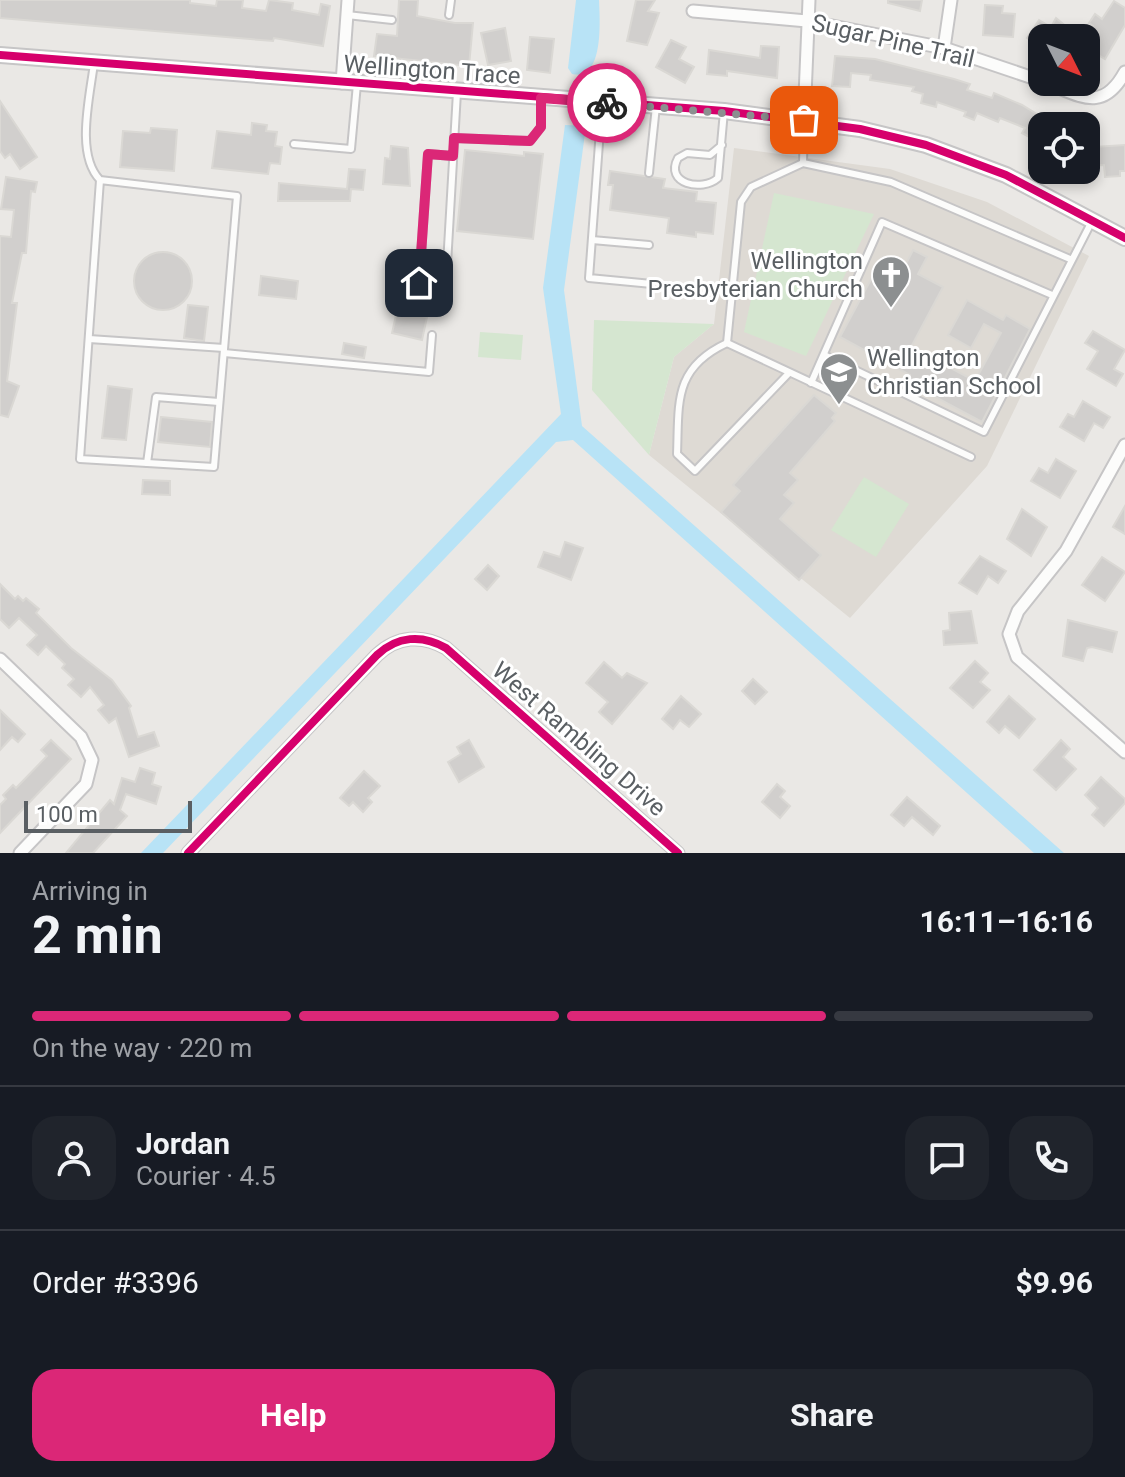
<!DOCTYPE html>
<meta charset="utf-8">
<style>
body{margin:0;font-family:Roboto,sans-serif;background:#20242c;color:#f1f3f6;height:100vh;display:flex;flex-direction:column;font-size:30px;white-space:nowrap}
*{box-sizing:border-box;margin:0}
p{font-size:26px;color:#9ea1a6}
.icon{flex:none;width:44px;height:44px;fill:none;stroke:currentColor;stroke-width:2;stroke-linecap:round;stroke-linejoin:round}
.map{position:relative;height:853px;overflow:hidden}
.sheet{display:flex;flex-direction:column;background:#171b24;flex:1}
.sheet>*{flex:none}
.needle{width:52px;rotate:132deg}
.tools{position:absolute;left:1028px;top:24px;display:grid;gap:16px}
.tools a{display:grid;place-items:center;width:72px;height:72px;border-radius:16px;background:#171b24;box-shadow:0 4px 12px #0003;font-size:40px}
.scale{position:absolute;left:24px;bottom:20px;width:168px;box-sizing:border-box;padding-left:8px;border:4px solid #5a5f63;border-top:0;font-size:22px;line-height:28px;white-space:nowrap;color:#5a5f63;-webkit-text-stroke:6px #fff;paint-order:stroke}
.pin{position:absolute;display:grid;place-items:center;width:68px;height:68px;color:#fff;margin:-34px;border-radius:16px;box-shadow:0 4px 12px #0006}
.courier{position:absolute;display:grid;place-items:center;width:80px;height:80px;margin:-40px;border:6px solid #db2777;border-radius:50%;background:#fff;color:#222;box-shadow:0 2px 10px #0007}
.overview em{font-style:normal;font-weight:700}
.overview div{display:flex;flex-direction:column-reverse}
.overview{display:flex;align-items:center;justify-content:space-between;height:136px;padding:0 32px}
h1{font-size:52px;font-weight:700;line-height:60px}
.bar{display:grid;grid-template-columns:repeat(4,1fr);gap:12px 8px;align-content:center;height:96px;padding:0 32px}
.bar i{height:10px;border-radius:6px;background:#363941}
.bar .active{background:#db2777}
.bar p{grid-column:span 4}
.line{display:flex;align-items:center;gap:20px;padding:0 32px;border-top:2px solid #363941}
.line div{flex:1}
.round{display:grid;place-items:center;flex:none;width:84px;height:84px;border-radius:24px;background:#20242c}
.action{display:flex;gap:16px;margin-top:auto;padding:16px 32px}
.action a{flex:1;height:92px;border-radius:24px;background:#db2777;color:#fff;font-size:32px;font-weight:700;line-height:92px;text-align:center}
.action a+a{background:#20242c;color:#f1f3f6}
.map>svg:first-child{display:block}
</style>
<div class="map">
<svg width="1125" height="853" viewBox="0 0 1125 853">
<rect width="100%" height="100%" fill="#eae8e5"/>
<polygon fill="#dedad4" points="734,148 890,169 987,202 1089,256 987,466 850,618 649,455 674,357 714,324"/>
<g fill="#d5e6d0">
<polygon points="774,193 874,214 806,356 744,332"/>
<polygon points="594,320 714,324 674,357 649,455 592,390"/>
<polygon points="480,332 523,335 521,360 478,357"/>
<polygon points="864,477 909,504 876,557 831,530"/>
</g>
<g fill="#b8e3f6">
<path d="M576,0H599C600,22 604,81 572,74L568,68Z"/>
<polygon points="565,125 586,126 564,290 582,426 1064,853 1034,853 573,440 556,442 163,853 141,853 561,414 543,288"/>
</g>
<g fill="#d1cfcd" stroke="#dad8d4" stroke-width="2">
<polygon points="0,0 190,0 190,3 216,6 217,0 243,0 242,8 266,11 269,0 293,3 292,10 319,15 321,4 330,6 323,46 274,38 273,41 0,18"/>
<polygon points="399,0 418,0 417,16 455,23 473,23 469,66 374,56 377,34 397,36"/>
<polygon points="636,0 655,0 648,11 659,13 647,45 627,41"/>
<polygon points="888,0 922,0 920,11 888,3"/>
<polygon points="1114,1 1125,8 1125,25 1105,59 1095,53 1086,68 1086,37 1093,26 1089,23 1095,14 1102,19"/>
<polygon points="985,5 1003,6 1002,13 1015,14 1013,37 983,35"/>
<polygon points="1056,18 1080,38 1042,38 1042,47 1027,38 1039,20 1051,27"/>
<polygon points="505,28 511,61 488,65 481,33"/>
<polygon points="530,37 554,39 550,73 527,70"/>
<polygon points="671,40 686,47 679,59 694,67 685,83 656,67"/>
<polygon points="761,46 779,47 777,78 727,71 727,76 707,74 709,50 760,58"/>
<polygon points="835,56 875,59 954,79 970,84 967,90 992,98 994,93 1022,105 1045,119 1042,144 1022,133 1025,128 1000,118 998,122 977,113 974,120 964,116 966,112 937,102 936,107 921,103 923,94 912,91 914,87 870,80 871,75 851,73 850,87 832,86"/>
<polygon points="0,101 37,157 20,169 10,154 5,158 0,151"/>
<polygon points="252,123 267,125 266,131 277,132 275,146 282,147 280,164 270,163 268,174 212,168 217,131 251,135"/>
<polygon points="1086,125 1093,125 1094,147 1125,145 1125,171 1120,171 1120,176 1105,177 1104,165 1086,166"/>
<polygon points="151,128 177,130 174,171 120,167 123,131 150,133"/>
<polygon points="391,146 408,148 410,186 383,184 385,158 390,159"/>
<polygon points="465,150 524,156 524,152 543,154 533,239 457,231"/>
<polygon points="349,169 365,170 363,190 351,189 350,201 278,201 279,183 347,189"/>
<polygon points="610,171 665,179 663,188 697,192 696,201 716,203 713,234 696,232 696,237 667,233 669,218 610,210 613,185 608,185"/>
<polygon points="6,177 37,182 35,192 31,191 26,253 22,253 12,303 17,303 7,381 19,386 8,417 0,415 0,236 11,237 14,210 1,209"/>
<polygon points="913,250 927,257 918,274 943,287 911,347 975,381 1001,333 984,324 971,348 948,335 967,300 1003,320 1006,315 1030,329 982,422 907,382 910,375 840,337 883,257 904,268"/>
<circle cx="163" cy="281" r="29"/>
<polygon points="261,276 298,281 296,299 259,295"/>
<polygon points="188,305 208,307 204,341 184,338"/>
<polygon points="397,311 427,317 422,340 392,333"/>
<polygon points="1093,331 1125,350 1114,369 1123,374 1116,386 1087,369 1098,351 1085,343"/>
<polygon points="344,343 366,347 364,358 342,354"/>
<polygon points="108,386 132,389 126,440 102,438"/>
<polygon points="814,395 836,413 832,418 835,421 790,473 798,480 784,495 794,503 780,519 821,555 799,580 721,512 740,491 733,485"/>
<polygon points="1083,401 1110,417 1103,428 1094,423 1084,441 1060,427 1068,414 1074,417"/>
<polygon points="161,417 212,422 210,447 158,442"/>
<polygon points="1056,459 1076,471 1060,498 1031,481 1039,468 1048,473"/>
<polygon points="143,480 170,481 170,495 142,494"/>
<polygon points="1125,506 1125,534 1113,527"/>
<polygon points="1022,509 1047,527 1031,556 1007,539"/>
<polygon points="565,542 583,548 571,580 538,567 544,552 560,557"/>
<polygon points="980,556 1006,571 998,583 988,576 977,594 959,583"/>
<polygon points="1102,557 1125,572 1105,601 1082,585"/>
<polygon points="488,565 499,576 487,590 475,579"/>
<polygon points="0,584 15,599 18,596 23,601 26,598 39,609 36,613 71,648 112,680 131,706 129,708 138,737 154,732 159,746 129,757 116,718 109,723 98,710 104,705 90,687 81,697 68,685 74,679 62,668 65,664 46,646 38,655 27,645 37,635 19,618 9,628 0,619"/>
<polygon points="971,611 977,643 944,645 943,631 950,630 949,613"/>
<polygon points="1068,620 1117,632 1112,652 1092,647 1087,648 1083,661 1063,656"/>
<polygon points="975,661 988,673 980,682 990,690 973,708 950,688"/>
<polygon points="604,662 622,678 627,673 647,683 612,724 599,712 608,702 586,683"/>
<polygon points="753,679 767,692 755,704 742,691"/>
<polygon points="681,696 701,714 689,727 680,720 673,729 662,719"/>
<polygon points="1009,696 1035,719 1019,738 1005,726 999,733 987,722"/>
<polygon points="0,710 25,734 18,742 12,737 0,750"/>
<polygon points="51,740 71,759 0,833 0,805 6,799 3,795 13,785 16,788 47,756 41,750"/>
<polygon points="469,740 484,767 459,782 448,762 461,754 457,747"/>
<polygon points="1061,740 1070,749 1063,757 1076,769 1056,790 1034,770"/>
<polygon points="140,768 155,773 152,784 161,787 156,804 126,794 120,810 127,816 93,853 66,853 110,800 114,804 122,778 135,782"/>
<polygon points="364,771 380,786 368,798 372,802 363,812 353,802 349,806 340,798"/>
<polygon points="1101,777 1125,799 1125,803 1104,826 1092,815 1098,808 1085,795"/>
<polygon points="777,784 785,791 780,797 790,806 780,818 762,802"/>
<polygon points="907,797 940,826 933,835 912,817 904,826 891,815"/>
</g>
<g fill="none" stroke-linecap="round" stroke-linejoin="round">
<g stroke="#c6c5c6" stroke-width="10">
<g id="service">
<polyline points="347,15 392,20"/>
<polyline points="449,15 451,0"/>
<path d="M94,63C90,97 75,154 100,180L237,196L214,467L80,459L100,180"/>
<polyline points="602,103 589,278 652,284"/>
<polyline points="454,138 530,141 541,127 541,98"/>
<polyline points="294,144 351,149 357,84"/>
<path d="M722,145L710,155L687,153L678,158C664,184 702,192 718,178L724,111"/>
<path d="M453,156L428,154L419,283C422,293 431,297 440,293L446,282L457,92"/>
<polyline points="803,163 804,123"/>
<polyline points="649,173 656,106"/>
<polyline points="592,240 649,245"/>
<polyline points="89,339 224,348"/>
<polyline points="727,343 741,202 751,187 803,163 891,182 1070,259"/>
<path d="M727,343C673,368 679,403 677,454L695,471L788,374"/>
<polyline points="727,343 971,457"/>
<polyline points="224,353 429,372 432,335"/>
<polyline points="824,355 984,432 1091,223"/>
<polyline points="811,383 882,222 1052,295"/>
<polyline points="147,463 156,397 219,402"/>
</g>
</g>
<g stroke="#c6c5c6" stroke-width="15">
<g id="minor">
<polyline points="693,11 807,21 944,48 1042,81"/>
<polyline points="944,48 951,0"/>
<path d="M1044,82C1080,95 1102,114 1125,72"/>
<polyline points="342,83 348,0"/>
<polyline points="804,120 809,0"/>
<polyline points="1125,445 1066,551 1018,611 1009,634 1017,657 1125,752"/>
<polyline points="0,659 81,737 92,760 86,784 20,853"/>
<path d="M188,853L377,655C397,636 422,634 446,648L678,853"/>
</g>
</g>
<g stroke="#c6c5c6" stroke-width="18">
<polyline id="tertiary" points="0,55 724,111 860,129 926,145 1006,175 1125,238"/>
</g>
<use href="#service" stroke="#fcfcfb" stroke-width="6"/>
<use href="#minor" stroke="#fcfcfb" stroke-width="11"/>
<use href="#tertiary" stroke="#fcfcfb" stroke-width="14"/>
<g stroke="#fff" stroke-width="13">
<g id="cycleway">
<polyline points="0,55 724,111 860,129 926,145 1006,175 1125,238"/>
<path d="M188,853L377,655C397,636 422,634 446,648L678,853"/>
</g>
</g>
<use href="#cycleway" stroke="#d6006c" stroke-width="8"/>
</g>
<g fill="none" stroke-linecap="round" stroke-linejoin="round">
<polyline stroke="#8c8f90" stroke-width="8" stroke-dasharray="0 14.4" points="607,103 804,120"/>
<polyline stroke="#db2777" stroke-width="10" points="419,283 428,154 453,156 454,138 530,141 541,127 541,98 607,103"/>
</g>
<defs>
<g id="church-pin" transform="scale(2)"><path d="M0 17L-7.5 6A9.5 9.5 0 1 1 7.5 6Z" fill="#8c8f90" stroke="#fff"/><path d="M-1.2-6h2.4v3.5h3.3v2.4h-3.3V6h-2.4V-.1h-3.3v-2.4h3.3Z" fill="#fff"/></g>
<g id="school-pin" transform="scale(2)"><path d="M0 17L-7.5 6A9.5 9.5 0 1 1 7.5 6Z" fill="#8c8f90" stroke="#fff"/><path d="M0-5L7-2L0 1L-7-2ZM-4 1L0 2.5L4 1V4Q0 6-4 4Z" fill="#fff"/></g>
</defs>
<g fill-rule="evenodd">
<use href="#church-pin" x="891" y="275"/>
<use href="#school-pin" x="839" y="372"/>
</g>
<g text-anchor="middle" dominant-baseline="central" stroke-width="6" stroke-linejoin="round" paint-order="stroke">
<g font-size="24" fill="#5a5f63" stroke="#fff">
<text transform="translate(893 41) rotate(13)">Sugar Pine Trail</text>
<text transform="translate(432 70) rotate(4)">Wellington Trace</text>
<text transform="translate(579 739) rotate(41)">West Rambling Drive</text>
</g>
<g font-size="24" fill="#5a5f63" stroke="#fff" text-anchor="end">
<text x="863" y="261">Wellington<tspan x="863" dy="28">Presbyterian Church</tspan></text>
<text x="867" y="358" text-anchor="start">Wellington<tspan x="867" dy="28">Christian School</tspan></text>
</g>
</g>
</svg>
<div class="tools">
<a><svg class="needle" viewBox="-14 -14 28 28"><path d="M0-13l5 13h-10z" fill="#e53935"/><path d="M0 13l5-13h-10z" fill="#9ea1a6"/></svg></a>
<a><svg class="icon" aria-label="locate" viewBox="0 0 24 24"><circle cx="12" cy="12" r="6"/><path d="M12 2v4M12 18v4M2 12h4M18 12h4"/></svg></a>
</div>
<div class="scale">100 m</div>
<div class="pin" style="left:804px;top:120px;background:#ea580c"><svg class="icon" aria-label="bag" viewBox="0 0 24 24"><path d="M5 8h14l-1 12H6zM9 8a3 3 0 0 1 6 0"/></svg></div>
<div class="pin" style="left:419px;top:283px;background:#1f2937"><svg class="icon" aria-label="home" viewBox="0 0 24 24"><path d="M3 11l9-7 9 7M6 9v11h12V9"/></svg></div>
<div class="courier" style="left:607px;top:103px"><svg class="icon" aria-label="bike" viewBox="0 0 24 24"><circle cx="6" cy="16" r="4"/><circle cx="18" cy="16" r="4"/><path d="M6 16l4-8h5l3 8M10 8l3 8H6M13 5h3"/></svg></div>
</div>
<section class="sheet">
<div class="overview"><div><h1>2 min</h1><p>Arriving in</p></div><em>16:11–16:16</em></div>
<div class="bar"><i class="active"></i><i class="active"></i><i class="active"></i><i></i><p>On the way · 220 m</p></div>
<div class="line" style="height:144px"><a class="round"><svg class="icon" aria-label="person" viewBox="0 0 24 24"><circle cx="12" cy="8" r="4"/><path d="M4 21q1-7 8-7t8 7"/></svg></a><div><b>Jordan</b><p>Courier · 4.5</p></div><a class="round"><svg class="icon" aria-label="chat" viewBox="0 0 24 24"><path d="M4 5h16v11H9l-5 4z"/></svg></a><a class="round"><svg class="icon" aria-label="phone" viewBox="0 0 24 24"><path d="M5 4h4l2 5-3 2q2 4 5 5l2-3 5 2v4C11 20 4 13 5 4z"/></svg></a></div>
<div class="line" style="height:104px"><div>Order #3396</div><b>$9.96</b></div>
<div class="action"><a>Help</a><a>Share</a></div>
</section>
